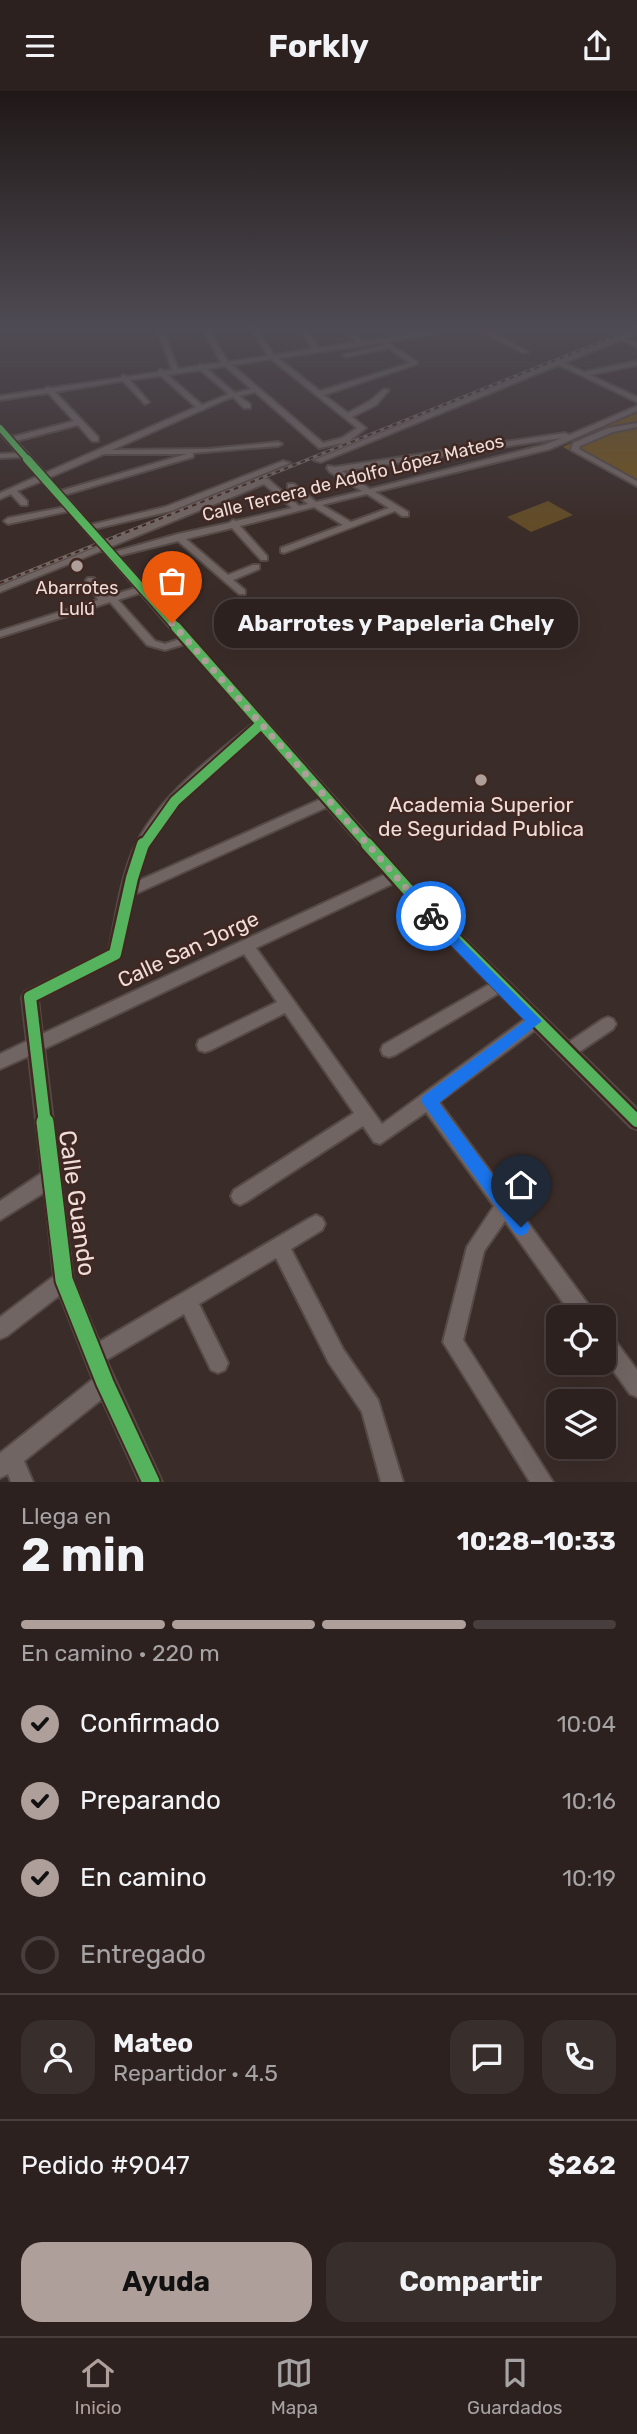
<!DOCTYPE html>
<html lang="es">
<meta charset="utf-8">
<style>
body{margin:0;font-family:Rubik,sans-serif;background:#382e2c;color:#f1f3f6;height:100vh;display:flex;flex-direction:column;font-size:26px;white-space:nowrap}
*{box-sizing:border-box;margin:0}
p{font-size:23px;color:#a6a3a4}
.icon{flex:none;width:38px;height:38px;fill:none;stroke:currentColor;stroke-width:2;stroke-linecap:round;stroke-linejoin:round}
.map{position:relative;height:1391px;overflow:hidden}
.drawer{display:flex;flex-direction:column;background:#2c211f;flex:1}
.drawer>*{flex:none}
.buttons{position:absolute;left:546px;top:1214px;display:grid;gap:14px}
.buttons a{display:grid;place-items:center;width:70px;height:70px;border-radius:14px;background:#2c211f;box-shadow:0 7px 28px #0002,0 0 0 2px #483e3d;font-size:35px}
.pin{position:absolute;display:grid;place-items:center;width:60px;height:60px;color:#fff;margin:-72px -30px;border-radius:50% 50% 50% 0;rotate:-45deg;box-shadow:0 0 7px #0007}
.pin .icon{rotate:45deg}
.courier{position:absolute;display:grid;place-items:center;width:70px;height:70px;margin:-35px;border:5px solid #1a73e8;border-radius:50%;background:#fff;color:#222;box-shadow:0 2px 9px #0007}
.bubble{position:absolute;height:49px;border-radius:21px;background:#2c211f;box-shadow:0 7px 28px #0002,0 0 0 2px #483e3d;font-size:23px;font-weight:700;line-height:49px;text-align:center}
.head em{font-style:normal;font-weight:700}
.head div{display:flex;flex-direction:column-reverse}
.head{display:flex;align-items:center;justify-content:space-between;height:119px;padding:0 21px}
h1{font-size:46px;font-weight:700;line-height:52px}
.bar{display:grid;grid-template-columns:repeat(4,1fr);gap:10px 7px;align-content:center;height:84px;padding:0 21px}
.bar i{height:9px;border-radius:5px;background:#483e3d}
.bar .selected{background:#af9f9b}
.bar p{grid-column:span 4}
.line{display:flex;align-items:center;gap:18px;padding:0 21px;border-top:2px solid #483e3d}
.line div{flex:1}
.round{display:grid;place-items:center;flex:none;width:74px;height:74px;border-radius:21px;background:#382e2c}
ol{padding:0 21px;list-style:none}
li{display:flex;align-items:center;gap:21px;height:77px}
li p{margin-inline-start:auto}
li .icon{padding:7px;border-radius:50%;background:#af9f9b;color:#111;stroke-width:4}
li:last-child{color:#a6a3a4}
li i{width:38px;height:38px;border:4px solid #483e3d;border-radius:50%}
.primary-button{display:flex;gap:14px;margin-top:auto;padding:14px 21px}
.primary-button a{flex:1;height:80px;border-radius:21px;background:#af9f9b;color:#111;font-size:28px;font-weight:700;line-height:80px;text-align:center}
.primary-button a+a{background:#382e2c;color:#f1f3f6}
header{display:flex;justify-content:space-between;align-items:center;height:91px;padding:0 21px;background:#2c211f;font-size:32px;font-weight:700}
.tabs{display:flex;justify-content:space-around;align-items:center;height:98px;border-top:2px solid #483e3d;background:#2c211f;font-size:19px;color:#a6a3a4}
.tabs a{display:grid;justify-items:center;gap:4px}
.tabs .selected{color:#af9f9b}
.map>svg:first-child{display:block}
</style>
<header><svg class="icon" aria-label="menu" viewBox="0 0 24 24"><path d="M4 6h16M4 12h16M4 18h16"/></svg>Forkly<svg class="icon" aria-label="share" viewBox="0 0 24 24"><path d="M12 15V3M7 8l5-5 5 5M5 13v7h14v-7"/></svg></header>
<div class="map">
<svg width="637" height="1391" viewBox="0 0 637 1391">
<rect width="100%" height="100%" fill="#3a2c29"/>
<polygon fill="#624c28" points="548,410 573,424 531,441 507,426"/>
<polygon fill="#72551f" points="637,320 637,397 563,356"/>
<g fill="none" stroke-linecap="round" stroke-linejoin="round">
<g stroke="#554a46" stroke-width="4">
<g id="minor">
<path d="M157,238H163L178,278L197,275L200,273L203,274L221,272L203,238H209L228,271L268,265L251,238H257L274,264L313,258L299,238H305L319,257L356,251L346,238H352L362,251L447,238H461L387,251L417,271V273L324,304L348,322L370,310L384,298L389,299L376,314L352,326L366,337L348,351L319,357L255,301L239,305L250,313V317H244L233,306L227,308L112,359L208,358L278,351L282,353L278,355L193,362V366L64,404L90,434L165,416L283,370L290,372L171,420L94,438L106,451L262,388H268L299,415L308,413L288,397V393H294L316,411L362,400L330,381L327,377L328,375L335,376L565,342L569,344L637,315V320L550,358L375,401L408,421V425H402L395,420L284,462L281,461V457L343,434L314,416L240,435L267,465V469H261L232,437L186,448L228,484L253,474H259V478L233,489L245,499V503H239L178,450L118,465L431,815L569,951L603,928L608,926L613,928L616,933L613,938L579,961L637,1018V1038L631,1036L535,939L439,1011L593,1220L596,1227H574L505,1130L484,1160L463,1249L553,1391H530L443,1251L467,1156L494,1115L426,1021L380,1053L374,1051L363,1035L246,1111L240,1114L234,1111L231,1105L234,1099L354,1022L285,922L211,959L205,961L199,959L197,954L199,949L277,911L244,863L44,958L73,1189L99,1251L310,1127L316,1124L322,1127L325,1133L322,1139L291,1158L343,1258L378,1309L403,1391H381L362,1321L329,1272L276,1167L199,1213L228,1272L225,1279L218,1282L211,1279L184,1223L106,1269L162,1391H140L102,1308L24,1370L33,1391H11L8,1383L0,1387V1362L93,1288L60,1204L7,1245L0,1248V1226L54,1185L45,1101L0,1129V1110L42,1082L29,965L0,978V963L27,950L22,906L25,901L109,859C116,827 120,791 133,760C156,707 210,668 254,632L185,553L165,559L147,554L110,511L0,546V540L98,509L86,489L88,487H94L106,506L136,497L103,459L0,501V495L99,455L69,420L8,433L4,430L8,427L65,416L42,390L17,400L27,410V414H21L11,403L0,408V402L38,385L22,366L0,367V363L18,362L0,342V335L12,346L74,330L48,302L0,309V305L45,298L48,296L51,297L120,287L123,284L127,286L158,281L160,278L164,280L172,279ZM381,252L385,254L343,264L346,266L389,257L410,272L320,300L278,267ZM271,268L357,337L342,347L323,352L232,274ZM225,275L251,298L235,302L207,278ZM200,279L229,303L202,314L168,284ZM161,285L196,316L45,382L16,350L78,334L92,350H98V346L55,301L123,290L145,313L149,311L130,289ZM562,347L544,354L370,398L342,380ZM104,363H187L60,400L48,387ZM264,393L292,417L236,430L233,429L229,432L178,443L114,461L110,456ZM367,403L389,417L351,431L322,414ZM140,502L180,548L165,553L155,550L118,509ZM260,639L321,708L138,790C141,776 145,761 152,748C176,706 223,670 260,639ZM327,716L386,783L42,943L38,909L120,867L135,803ZM394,792L421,823L490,893L383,954L381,959L383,964L389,966L395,964L499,902L525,928L382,1033L256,857Z"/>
<polygon points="479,238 486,238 528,261 523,262"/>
<polygon points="600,238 608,238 621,244 637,238 637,242 626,247 637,252 637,256 621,249 564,272 584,281 637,270 637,274 590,284 637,306 637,311 559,274 321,371 314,369 616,246"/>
<polygon points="637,332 637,336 613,341 580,355 579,358 637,390 637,395 571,359 573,352 608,337"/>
<polygon points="604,1241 611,1244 637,1279 637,1306 630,1303 604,1267"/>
</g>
</g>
<use href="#minor" fill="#716563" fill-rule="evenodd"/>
<g stroke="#716764" stroke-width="3.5">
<polyline id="rail" points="0,492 633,238"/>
</g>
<use href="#rail" stroke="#412722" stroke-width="2" stroke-dasharray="4.5" stroke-linecap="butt"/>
<g stroke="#412722" stroke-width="9">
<polyline id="cycleway-far4" points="0,337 29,370"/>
</g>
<g stroke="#412722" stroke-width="11">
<polyline id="cycleway-far3" points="27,368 178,538"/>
</g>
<g stroke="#412722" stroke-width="14">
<g id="cycleway-far2">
<polyline points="176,536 369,755"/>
<polyline points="143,755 175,710 261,633"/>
</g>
</g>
<g stroke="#412722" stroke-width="17">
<g id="cycleway-far1">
<polyline points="367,753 426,819 637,1030"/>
<polyline points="45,1033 30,906 115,863 132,787 143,753"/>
</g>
</g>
<g stroke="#412722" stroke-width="21">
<polyline id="cycleway" points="45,1031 64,1189 105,1292 151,1391"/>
</g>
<use href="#cycleway-far4" stroke="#56b35d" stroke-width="6"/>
<use href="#cycleway-far3" stroke="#56b35d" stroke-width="8"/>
<use href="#cycleway-far2" stroke="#56b35d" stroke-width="10"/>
<use href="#cycleway-far1" stroke="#56b35d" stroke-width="12"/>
<use href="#cycleway" stroke="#56b35d" stroke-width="17"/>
</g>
<linearGradient id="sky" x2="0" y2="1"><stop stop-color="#201817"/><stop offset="0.55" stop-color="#4f4b54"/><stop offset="1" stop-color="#4f4b54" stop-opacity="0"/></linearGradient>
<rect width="637" height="433" fill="url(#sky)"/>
<polygon fill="#1a73e8" points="431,819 542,930 439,1012 527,1130 530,1136 527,1142 521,1145 515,1142 421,1010 423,1005 525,930 426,829 426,821"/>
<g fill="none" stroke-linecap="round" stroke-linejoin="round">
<polyline stroke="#af9f9b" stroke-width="7" stroke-dasharray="0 12.6" points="172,532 431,825"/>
</g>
<g fill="#af9f9b" stroke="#412722" stroke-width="2.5">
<circle cx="77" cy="475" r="7"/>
<circle cx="481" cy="689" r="7"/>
</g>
<g text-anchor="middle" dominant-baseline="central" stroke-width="5" stroke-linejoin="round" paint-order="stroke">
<g font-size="18" fill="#eeddd9" stroke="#412722">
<text transform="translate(353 387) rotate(-14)">Calle Tercera de Adolfo López Mateos</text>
</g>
<g font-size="18" fill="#eeddd9" stroke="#412722">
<text x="77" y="497">Abarrotes<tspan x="77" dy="21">Lulú</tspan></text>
</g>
<g font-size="21" fill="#eeddd9" stroke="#412722">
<text x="481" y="713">Academia Superior<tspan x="481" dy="24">de Seguridad Publica</tspan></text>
</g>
<g font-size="21" fill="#eeddd9" stroke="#412722">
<text transform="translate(188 858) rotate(-25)">Calle San Jorge</text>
</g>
<g font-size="24" fill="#eeddd9" stroke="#412722">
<text transform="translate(77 1112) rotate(82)">Calle Guando</text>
</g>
</g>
</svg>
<div class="buttons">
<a><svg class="icon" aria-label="locate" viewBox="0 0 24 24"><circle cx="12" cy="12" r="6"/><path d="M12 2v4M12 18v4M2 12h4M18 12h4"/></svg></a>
<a><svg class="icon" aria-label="layers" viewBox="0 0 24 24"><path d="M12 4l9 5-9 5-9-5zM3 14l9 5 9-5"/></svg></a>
</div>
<div class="pin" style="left:172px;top:532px;background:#ea580c"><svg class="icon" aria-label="bag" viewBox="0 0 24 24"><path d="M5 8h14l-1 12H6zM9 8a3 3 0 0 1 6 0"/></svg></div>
<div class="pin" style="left:521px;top:1136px;background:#1f2937"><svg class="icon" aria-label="home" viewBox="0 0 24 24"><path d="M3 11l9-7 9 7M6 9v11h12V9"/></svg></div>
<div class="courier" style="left:431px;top:825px"><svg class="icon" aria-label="bike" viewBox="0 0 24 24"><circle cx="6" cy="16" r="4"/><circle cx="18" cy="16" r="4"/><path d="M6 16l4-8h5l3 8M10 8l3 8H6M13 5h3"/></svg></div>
<div class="bubble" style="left:214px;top:508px;width:364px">Abarrotes y Papeleria Chely</div>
</div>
<section class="drawer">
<div class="head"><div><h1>2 min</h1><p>Llega en</p></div><em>10:28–10:33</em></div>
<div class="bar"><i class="selected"></i><i class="selected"></i><i class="selected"></i><i></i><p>En camino · 220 m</p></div>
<ol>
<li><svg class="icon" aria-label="check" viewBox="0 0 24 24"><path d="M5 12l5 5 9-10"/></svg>Confirmado<p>10:04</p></li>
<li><svg class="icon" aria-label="check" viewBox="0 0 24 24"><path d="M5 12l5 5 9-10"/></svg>Preparando<p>10:16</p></li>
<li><svg class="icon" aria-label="check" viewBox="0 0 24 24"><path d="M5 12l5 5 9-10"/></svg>En camino<p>10:19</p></li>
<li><i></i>Entregado</li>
</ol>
<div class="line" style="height:126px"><a class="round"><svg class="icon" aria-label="person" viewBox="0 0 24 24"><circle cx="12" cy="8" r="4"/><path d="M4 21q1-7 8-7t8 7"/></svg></a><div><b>Mateo</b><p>Repartidor · 4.5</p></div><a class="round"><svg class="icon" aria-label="chat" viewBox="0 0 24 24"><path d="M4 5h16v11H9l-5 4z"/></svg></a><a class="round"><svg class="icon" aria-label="phone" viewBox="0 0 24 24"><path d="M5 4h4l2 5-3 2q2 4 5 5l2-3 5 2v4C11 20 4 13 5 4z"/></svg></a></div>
<div class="line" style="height:91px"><div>Pedido #9047</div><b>$262</b></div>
<div class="primary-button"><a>Ayuda</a><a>Compartir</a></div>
</section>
<nav class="tabs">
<a class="selected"><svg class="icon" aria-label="home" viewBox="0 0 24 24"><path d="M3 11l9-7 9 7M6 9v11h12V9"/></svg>Inicio</a>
<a><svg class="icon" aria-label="map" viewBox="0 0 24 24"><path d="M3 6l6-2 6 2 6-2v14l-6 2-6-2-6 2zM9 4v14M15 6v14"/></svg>Mapa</a>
<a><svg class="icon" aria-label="saved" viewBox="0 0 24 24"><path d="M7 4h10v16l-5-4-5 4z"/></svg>Guardados</a>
</nav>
